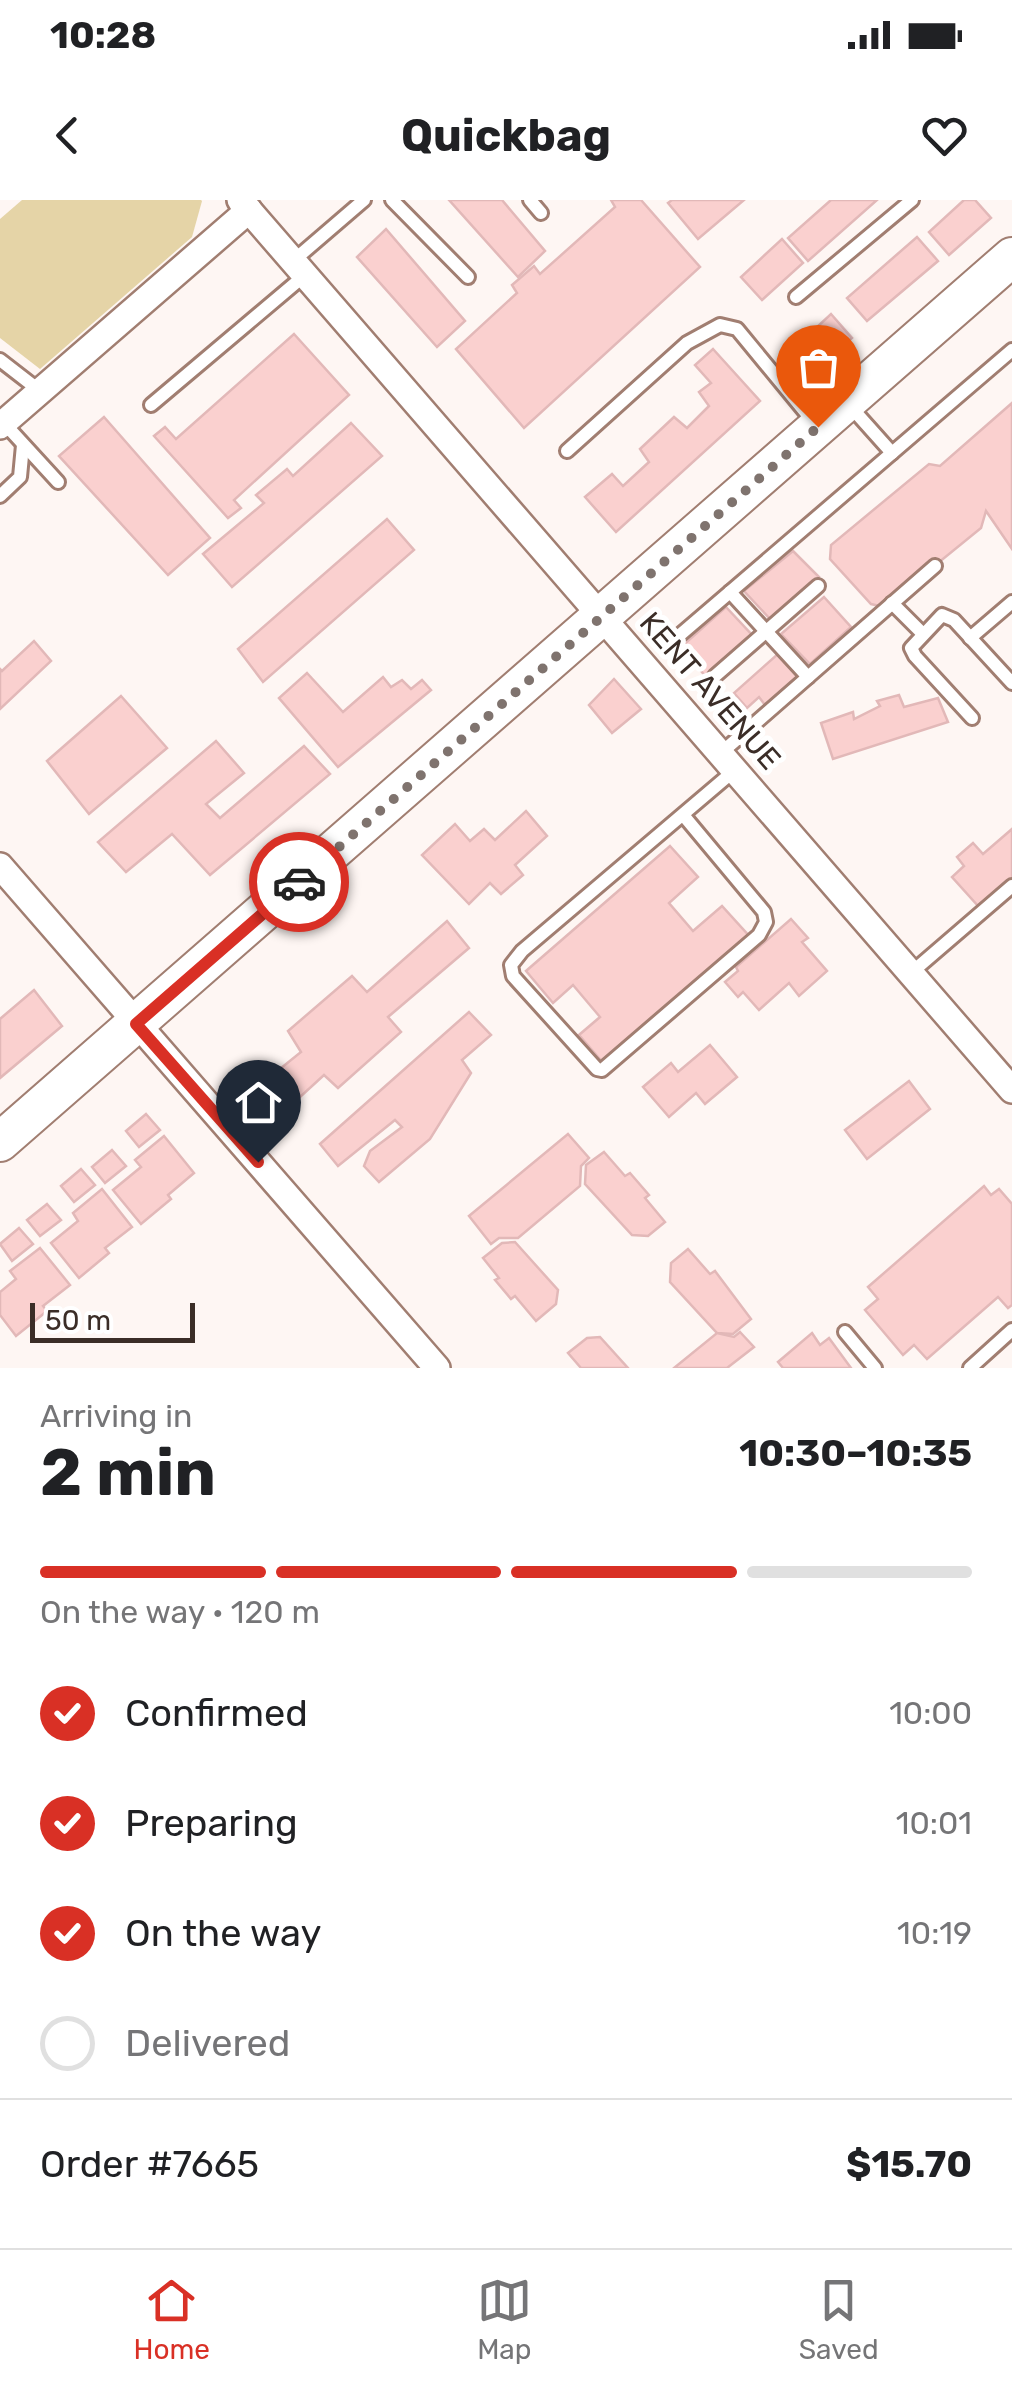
<!DOCTYPE html>
<meta charset="utf-8">
<style>
body{margin:0;font-family:Rubik,sans-serif;background:#f2f2f2;color:#202124;height:100vh;display:flex;flex-direction:column;font-size:38px;white-space:nowrap}
*{box-sizing:border-box;margin:0}
p{font-size:32px;color:#757577}
.icon{flex:none;width:55px;height:55px;fill:none;stroke:currentColor;stroke-width:2;stroke-linecap:round;stroke-linejoin:round}
.map{position:relative;height:1168px;overflow:hidden}
.drawer{display:flex;flex-direction:column;background:#fff;flex:1}
.drawer>*{flex:none}
.scale{position:absolute;left:30px;bottom:25px;width:165px;box-sizing:border-box;padding-left:10px;border:5px solid #3b2d27;border-top:0;font-size:28px;line-height:35px;white-space:nowrap;color:#3b2d27;-webkit-text-stroke:8px #fff;paint-order:stroke}
.pin{position:absolute;display:grid;place-items:center;width:85px;height:85px;color:#fff;margin:-102px -42px;border-radius:50% 50% 50% 0;rotate:-45deg;box-shadow:0 0 10px #0007}
.pin .icon{rotate:45deg}
.courier{position:absolute;display:grid;place-items:center;width:100px;height:100px;margin:-50px;border:8px solid #d93025;border-radius:50%;background:#fff;color:#222;box-shadow:0 2px 12px #0007}
.summary em{font-style:normal;font-weight:700}
.summary div{display:flex;flex-direction:column-reverse}
.summary{display:flex;align-items:center;justify-content:space-between;height:170px;padding:0 40px}
h1{font-size:65px;font-weight:700;line-height:75px}
.bar{display:grid;grid-template-columns:repeat(4,1fr);gap:15px 10px;align-content:center;height:120px;padding:0 40px}
.bar i{height:12px;border-radius:8px;background:#e0e0e0}
.bar .active{background:#d93025}
.bar p{grid-column:span 4}
.line{display:flex;align-items:center;gap:25px;padding:0 40px;border-top:2px solid #e0e0e0}
.line div{flex:1}
ol{padding:0 40px;list-style:none}
li{display:flex;align-items:center;gap:30px;height:110px}
li p{margin-inline-start:auto}
li .icon{padding:10px;border-radius:50%;background:#d93025;color:#fff;stroke-width:4}
li:last-child{color:#757577}
li i{width:55px;height:55px;border:5px solid #e0e0e0;border-radius:50%}
.status{display:flex;justify-content:space-between;align-items:center;height:70px;padding:0 50px;background:#fff;direction:ltr}
.status svg{height:28px;fill:currentColor}
header{display:flex;justify-content:space-between;align-items:center;height:130px;padding:0 40px;background:#fff;font-size:45px;font-weight:700}
.tabs{display:flex;justify-content:space-around;align-items:center;height:140px;border-top:2px solid #e0e0e0;background:#fff;font-size:28px;color:#757577}
.tabs a{display:grid;justify-items:center;gap:5px}
.tabs .active{color:#d93025}
.map>svg:first-child{display:block}
</style>
<div class="status"><b>10:28</b><svg viewBox="0 0 49 12"><path d="M0 12V9h3v3zM5 12V6h3v6zM10 12V3h3v9zM15 12V0h3v12zM26 1h20v11H26zM47 4h2v5h-2z"/></svg></div>
<header><svg class="icon" aria-label="back" viewBox="0 0 24 24"><path d="M15 5l-7 7 7 7"/></svg>Quickbag<svg class="icon" aria-label="heart" viewBox="0 0 24 24"><path d="M12 20l-8-8c-3-5 5-10 8-4 3-6 11-1 8 4z"/></svg></header>
<div class="map">
<svg width="1012" height="1168" viewBox="0 0 1012 1168">
<rect width="100%" height="100%" fill="#fef6f3"/>
<polygon fill="#e5d4a7" points="22,0 201,0 202,1 192,37 40,169 0,138 0,19"/>
<g fill="#fad0cf" stroke="#e2b8b8" stroke-width="2.5">
<polygon points="449,0 502,0 545,51 518,77"/>
<polygon points="611,0 641,0 700,67 524,228 456,149 517,93 512,85 534,66 540,74 615,7"/>
<polygon points="672,0 744,0 698,39 668,3"/>
<polygon points="831,0 877,0 808,61 788,38"/>
<polygon points="964,0 975,0 991,18 949,55 929,32"/>
<polygon points="386,29 465,121 437,147 357,57"/>
<polygon points="917,37 938,61 867,121 847,98"/>
<polygon points="782,39 803,63 762,100 741,77"/>
<polygon points="831,114 852,138 810,175 790,152"/>
<polygon points="294,134 349,195 234,300 241,308 228,318 154,236 165,227 176,239"/>
<polygon points="713,149 760,201 616,332 585,297 612,274 623,286 649,262 640,249 674,217 687,228 709,206 699,192 711,183 695,165"/>
<polygon points="1012,203 1012,349 986,311 981,328 884,407 871,404 830,359 831,345 929,264 940,266"/>
<polygon points="104,217 210,338 168,375 59,256"/>
<polygon points="351,223 382,256 232,387 203,354 264,303 256,295 287,269 293,276"/>
<polygon points="387,319 414,350 263,482 238,449"/>
<polygon points="793,351 819,377 771,420 744,391"/>
<polygon points="824,397 851,427 810,464 781,434"/>
<polygon points="726,407 753,436 706,477 681,447"/>
<polygon points="34,441 51,461 0,509 0,469 2,471"/>
<polygon points="779,453 799,478 765,505 759,497 747,508 734,493"/>
<polygon points="307,473 343,512 383,477 391,487 402,480 411,489 422,480 431,490 338,567 279,498"/>
<polygon points="614,479 641,509 612,533 589,505"/>
<polygon points="899,495 904,507 938,498 948,522 833,559 821,523 853,512 854,519 880,506 877,501"/>
<polygon points="121,496 167,548 89,614 47,561"/>
<polygon points="216,541 244,573 206,604 220,618 304,546 330,574 210,675 172,634 126,672 98,642"/>
<polygon points="526,611 547,636 515,665 523,675 501,694 490,683 469,704 422,655 455,624 470,641 484,629 495,640"/>
<polygon points="1012,629 1012,679 979,707 952,677 964,666 957,657 973,643 983,654"/>
<polygon points="670,646 698,677 669,703 693,731 722,706 751,738 605,865 579,835 600,817 573,785 553,803 526,771"/>
<polygon points="791,719 808,738 802,742 827,771 799,796 789,783 759,810 743,792 738,797 725,782 738,771 736,767"/>
<polygon points="447,721 469,748 388,817 401,832 338,888 324,875 286,910 265,881 301,852 288,831 352,776 367,792"/>
<polygon points="34,790 62,826 0,878 0,819"/>
<polygon points="469,812 491,835 462,860 471,873 430,939 379,982 364,966 370,951 402,927 395,920 338,966 320,944"/>
<polygon points="710,845 737,877 705,904 696,893 669,917 643,887 671,863 678,872"/>
<polygon points="909,881 930,909 867,959 845,930"/>
<polygon points="146,914 160,930 139,947 126,931"/>
<polygon points="568,934 589,958 581,966 580,986 518,1038 499,1038 491,1044 469,1016"/>
<polygon points="164,936 194,973 168,995 171,999 141,1024 113,990 141,967 135,960"/>
<polygon points="112,950 126,966 105,983 92,967"/>
<polygon points="604,952 625,976 630,973 649,995 645,998 665,1022 648,1036 632,1035 585,984 586,965"/>
<polygon points="81,969 95,985 74,1002 61,986"/>
<polygon points="984,986 991,995 999,989 1012,1004 1012,1105 1008,1108 998,1097 927,1159 914,1145 903,1155 865,1110 878,1099 868,1087"/>
<polygon points="102,989 132,1027 105,1048 109,1053 79,1078 51,1043 78,1021 73,1013"/>
<polygon points="47,1004 61,1020 40,1036 27,1020"/>
<polygon points="19,1028 33,1044 12,1061 0,1044"/>
<polygon points="515,1042 558,1090 556,1104 536,1121 515,1096 511,1099 495,1080 499,1078 483,1058 502,1043"/>
<polygon points="40,1048 70,1085 43,1106 47,1111 16,1136 0,1115 0,1092 16,1079 10,1071"/>
<polygon points="688,1049 710,1074 715,1071 751,1119 733,1134 717,1133 670,1082 671,1063"/>
<polygon points="740,1132 754,1147 727,1168 674,1168 717,1133 734,1137"/>
<polygon points="812,1133 820,1145 829,1138 851,1168 783,1168 778,1162"/>
<polygon points="600,1137 628,1168 581,1168 568,1153 587,1138"/>
</g>
<g fill="none" stroke-linecap="round" stroke-linejoin="round">
<g stroke="#a17e71" stroke-width="18">
<g id="lane">
<polyline points="392,0 468,77"/>
<polyline points="530,0 541,13"/>
<polyline points="293,61 364,0"/>
<polyline points="796,97 912,0"/>
<polyline points="0,160 40,191"/>
<polyline points="151,205 305,75"/>
<polyline points="850,206 892,253"/>
<polyline points="4,223 58,282"/>
<polyline points="567,251 687,143 720,125 737,129 816,225"/>
<polyline points="0,296 20,277 23,245"/>
<polyline points="730,392 808,477"/>
<polyline points="892,403 922,433"/>
<polyline points="681,434 1012,150"/>
<polyline points="970,438 1012,402"/>
<polyline points="715,476 818,386"/>
<polyline points="972,518 915,456 911,448 942,415 954,420 1012,483"/>
<polyline points="721,553 935,366"/>
<polyline points="684,616 764,712 766,722 759,735 602,870 597,869 513,776 511,765 522,751 735,570"/>
<polyline points="911,773 1012,686"/>
<polyline points="845,1132 875,1168"/>
<polyline points="970,1168 1012,1130"/>
</g>
</g>
<g stroke="#a17e71" stroke-width="30">
<g id="street">
<polyline points="240,0 1012,890"/>
<polyline points="0,226 249,10"/>
<polyline points="0,666 437,1168"/>
</g>
</g>
<g stroke="#a17e71" stroke-width="42">
<polyline id="secondary" points="0,942 1012,57"/>
</g>
<use href="#lane" stroke="#fff" stroke-width="12"/>
<use href="#street" stroke="#fff" stroke-width="25"/>
<use href="#secondary" stroke="#fff" stroke-width="38"/>
</g>
<g fill="none" stroke-linecap="round" stroke-linejoin="round">
<polyline stroke="#7f736e" stroke-width="10" stroke-dasharray="0 18" points="299,682 818,227"/>
<polyline stroke="#d93025" stroke-width="12" points="258,962 136,824 299,682"/>
</g>
<g text-anchor="middle" dominant-baseline="central" stroke-width="10" stroke-linejoin="round" paint-order="stroke">
<g font-size="30" fill="#3b2d27" stroke="#fff">
<text transform="translate(710 491) rotate(49)">KENT AVENUE</text>
</g>
</g>
</svg>
<div class="scale">50 m</div>
<div class="pin" style="left:818px;top:227px;background:#ea580c"><svg class="icon" aria-label="bag" viewBox="0 0 24 24"><path d="M5 8h14l-1 12H6zM9 8a3 3 0 0 1 6 0"/></svg></div>
<div class="pin" style="left:258px;top:962px;background:#1f2937"><svg class="icon" aria-label="home" viewBox="0 0 24 24"><path d="M3 11l9-7 9 7M6 9v11h12V9"/></svg></div>
<div class="courier" style="left:299px;top:682px"><svg class="icon" aria-label="car" viewBox="0 0 24 24"><path d="M5 17H2v-5l4-1 3-4h7l3 4 3 1v5h-3M9 17h6M6 11h13"/><circle cx="7" cy="17" r="2"/><circle cx="17" cy="17" r="2"/></svg></div>
</div>
<section class="drawer">
<div class="summary"><div><h1>2 min</h1><p>Arriving in</p></div><em>10:30–10:35</em></div>
<div class="bar"><i class="active"></i><i class="active"></i><i class="active"></i><i></i><p>On the way · 120 m</p></div>
<ol>
<li><svg class="icon" aria-label="check" viewBox="0 0 24 24"><path d="M5 12l5 5 9-10"/></svg>Confirmed<p>10:00</p></li>
<li><svg class="icon" aria-label="check" viewBox="0 0 24 24"><path d="M5 12l5 5 9-10"/></svg>Preparing<p>10:01</p></li>
<li><svg class="icon" aria-label="check" viewBox="0 0 24 24"><path d="M5 12l5 5 9-10"/></svg>On the way<p>10:19</p></li>
<li><i></i>Delivered</li>
</ol>
<div class="line" style="height:130px"><div>Order #7665</div><b>$15.70</b></div>
</section>
<nav class="tabs">
<a class="active"><svg class="icon" aria-label="home" viewBox="0 0 24 24"><path d="M3 11l9-7 9 7M6 9v11h12V9"/></svg>Home</a>
<a><svg class="icon" aria-label="map" viewBox="0 0 24 24"><path d="M3 6l6-2 6 2 6-2v14l-6 2-6-2-6 2zM9 4v14M15 6v14"/></svg>Map</a>
<a><svg class="icon" aria-label="saved" viewBox="0 0 24 24"><path d="M7 4h10v16l-5-4-5 4z"/></svg>Saved</a>
</nav>
